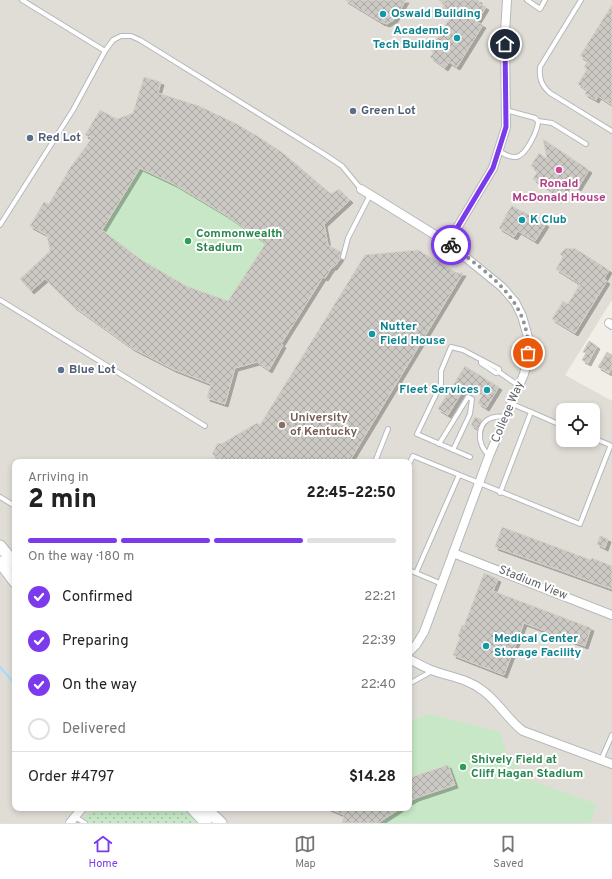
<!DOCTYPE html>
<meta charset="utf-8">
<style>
body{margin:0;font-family:Overpass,sans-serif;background:#f6f6f6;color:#222;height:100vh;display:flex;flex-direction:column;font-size:15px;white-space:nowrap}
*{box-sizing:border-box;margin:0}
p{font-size:13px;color:#767676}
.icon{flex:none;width:22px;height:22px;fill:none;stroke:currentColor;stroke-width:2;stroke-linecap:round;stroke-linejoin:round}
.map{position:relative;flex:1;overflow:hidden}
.panel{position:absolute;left:12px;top:459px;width:400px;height:352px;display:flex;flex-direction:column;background:#fff;border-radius:8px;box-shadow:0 2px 6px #0003}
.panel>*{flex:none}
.buttons{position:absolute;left:556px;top:403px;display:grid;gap:8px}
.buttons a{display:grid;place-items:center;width:44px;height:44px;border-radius:8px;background:#fff;box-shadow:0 2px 6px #0003;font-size:20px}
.pin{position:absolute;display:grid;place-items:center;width:34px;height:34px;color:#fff;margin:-17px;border:2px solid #fff;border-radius:50%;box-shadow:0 1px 4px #0007}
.courier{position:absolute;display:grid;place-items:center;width:40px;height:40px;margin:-20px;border:3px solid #7c3aed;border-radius:50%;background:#fff;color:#222;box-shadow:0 1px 5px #0007}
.overview em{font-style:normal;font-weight:800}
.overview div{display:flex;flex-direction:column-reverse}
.overview{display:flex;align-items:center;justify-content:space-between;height:68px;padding:0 16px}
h1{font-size:26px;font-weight:800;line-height:30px}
.bar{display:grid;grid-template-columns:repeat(4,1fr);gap:6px 4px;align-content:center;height:48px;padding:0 16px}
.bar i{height:5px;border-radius:3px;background:#e0e0e0}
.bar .on{background:#7c3aed}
.bar p{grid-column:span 4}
.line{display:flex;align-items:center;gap:10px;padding:0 16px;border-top:1px solid #e0e0e0}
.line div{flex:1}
ol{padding:0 16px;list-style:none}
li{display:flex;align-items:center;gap:12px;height:44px}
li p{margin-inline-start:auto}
li .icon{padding:4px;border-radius:50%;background:#7c3aed;color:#fff;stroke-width:4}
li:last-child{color:#767676}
li i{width:22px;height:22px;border:2px solid #e0e0e0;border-radius:50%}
.tabs{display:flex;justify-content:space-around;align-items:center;height:56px;border-top:1px solid #e0e0e0;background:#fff;font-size:11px;color:#767676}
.tabs a{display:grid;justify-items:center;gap:2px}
.tabs .on{color:#7c3aed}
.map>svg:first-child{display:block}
</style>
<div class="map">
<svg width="612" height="823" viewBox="0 0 612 823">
<defs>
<pattern id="park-dots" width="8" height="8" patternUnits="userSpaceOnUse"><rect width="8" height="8" fill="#c7e7c6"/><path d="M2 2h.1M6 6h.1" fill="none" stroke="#a5bfa5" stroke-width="1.8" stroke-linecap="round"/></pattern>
<pattern id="building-cross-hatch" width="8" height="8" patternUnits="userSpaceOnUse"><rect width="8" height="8" fill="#ccc9c4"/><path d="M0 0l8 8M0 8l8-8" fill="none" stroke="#a9a7a3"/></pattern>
<filter id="shadow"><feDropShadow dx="3" dy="3" stdDeviation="0" flood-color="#0004"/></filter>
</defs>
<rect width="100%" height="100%" fill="#f1eee8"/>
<path fill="#e0ddd6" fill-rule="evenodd" d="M0,0H612V300L565,375L612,401V823H0ZM563,410H593V440H563ZM15,462H409V808H15Z"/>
<polygon fill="url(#park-dots)" points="97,808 185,808 199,823 76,823"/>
<g fill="#c7e7c6">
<path d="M144,77L161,82L153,109L157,110L163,94C232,118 278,145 331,194L339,189L350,200L324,224L328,245L343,254L334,267H332L325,278L323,277L281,343L283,345L269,370L257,362L235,368L225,404L207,398L211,384C151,362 98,330 52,286L60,275L54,270L31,291L20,279L50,251L47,235L30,226L44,202L49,204L70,168L92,138L85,135L100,110L117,119L133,113Z"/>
<polygon points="430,714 500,732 507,755 527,779 597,804 590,823 342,823 344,815 336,812 338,808 409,808 409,721"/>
</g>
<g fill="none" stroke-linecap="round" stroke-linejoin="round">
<polyline stroke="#acdcfc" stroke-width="2.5" points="0,667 15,684"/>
</g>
<g fill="url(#building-cross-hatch)" stroke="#d5d0c6" fill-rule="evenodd" filter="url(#shadow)">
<polygon points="345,0 406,0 395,19 387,24 381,22"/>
<polygon points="439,0 479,0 478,3 486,7 477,22 483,25 457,67 449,62 445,68 430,57 434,52 430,50 450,18 440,12 445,4"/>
<polygon points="612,5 612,105 598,96 596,100 585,94 587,90 578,84 587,69 584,67 588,61 580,56"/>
<path d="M144,77L161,82L158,93L199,106L235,123L259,137L283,153L331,194L339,189L350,200L324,224L328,245L341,252L340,259L334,267H332L325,278L323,277L281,344L283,345L269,370L257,362L235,368L225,404L207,398L211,384L173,369L132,348L73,306L45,279L31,291L20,279L50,251L47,235L30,226L44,202L49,204L70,168L92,138L85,135L100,110L117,119L133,113ZM140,168L174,184L226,215L266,243L228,301L186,286L140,259L102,230Z"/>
<polygon points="543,139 589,170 578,188 569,182 558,200 550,195 552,191 533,179 538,171 531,166 539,153 547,159"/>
<polygon points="512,206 546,224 535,241 518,231 514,237 499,228 506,216 505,216"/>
<polygon points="566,248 573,249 574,248 609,270 604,279 607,281 575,333 552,319 563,301 568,304 580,284 556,269 563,257 560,254"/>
<polygon points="418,250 457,273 463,273 349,462 225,462 212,454 218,443 221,444 257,423 260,425 365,255"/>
<polygon points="589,341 597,346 588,363 582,360 586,353 583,352"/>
<polygon points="607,352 612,355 612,368 609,373 598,367"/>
<polygon points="465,366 499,387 486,408 478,403 483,394 467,384 448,415 438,409"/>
<polygon points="475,417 482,420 478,429 471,425"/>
<polygon points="502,527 591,560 592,558 612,566 612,589 495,547"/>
<polygon points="600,536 608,539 605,548 597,544"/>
<polygon points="484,573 498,579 493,591 591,628 585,646 524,623 504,675 453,655 460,637 458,636 462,625 464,626"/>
<polygon points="448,765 455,785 416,798 409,802 409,778"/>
<polygon points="328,808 401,808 378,823 342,823 344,815"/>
</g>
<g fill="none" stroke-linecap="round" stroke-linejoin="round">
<g stroke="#b5b8bc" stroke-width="6">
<g id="service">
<polyline points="22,0 105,51"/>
<polyline points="527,0 540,9 545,0"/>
<path d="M581,0L540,67C539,78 541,85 550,93L612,131"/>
<polyline points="538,121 552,123 586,144"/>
<path d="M499,151C504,154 510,158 516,157C526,156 538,130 538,121L535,118L506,110"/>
<polyline points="0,225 73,110 105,51 113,40 121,36 131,36 140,40 324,154 342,166 361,189"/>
<polyline points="343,257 348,238 370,195"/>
<polyline points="0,300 205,426"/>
<polyline points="481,361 481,363 496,373 499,372"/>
<polyline points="531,412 563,426"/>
<polyline points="439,444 468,397 472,399 470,414 453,450"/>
<path d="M489,455C476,445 476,420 495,417C498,416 502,417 505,417"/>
<polyline points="470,457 417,434 441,384 441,371 451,347 463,350 499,369 499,372 519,386"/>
<polyline points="375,462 388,429"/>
<polyline points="409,464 413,456 580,524 610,447 610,445 593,438"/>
<polyline points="500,493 531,412 512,404"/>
<polyline points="0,497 15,506"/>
<polyline points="409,570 416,573 459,475"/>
<polyline points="416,573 442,584"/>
<polyline points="409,684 432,671"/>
<polyline points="601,760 612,735"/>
<polyline points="75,817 85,823"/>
</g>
</g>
<g stroke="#b5b8bc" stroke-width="10">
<g id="minor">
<polyline points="361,189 448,243 502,287 515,302 522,316 528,337 529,353 524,374 489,456 424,632 416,645 409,652"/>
<polyline points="448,243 493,168 506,127 505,32 507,0"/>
<polyline points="609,323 612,325"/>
<polyline points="453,553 612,615"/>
<path d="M409,659C417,663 425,668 434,671C451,677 468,679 482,690C498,701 507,719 523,731L612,764"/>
<polyline points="70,823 82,808"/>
</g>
</g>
<g stroke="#b4b7bc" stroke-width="13">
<g id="secondary">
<polyline points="0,546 15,564"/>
<polyline points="0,562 15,582"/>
<polyline points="192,808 206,823"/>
<polyline points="205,808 221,823"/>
</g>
</g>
<use href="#service" stroke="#fff" stroke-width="4"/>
<use href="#minor" stroke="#fff" stroke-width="8"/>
<use href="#secondary" stroke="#fff" stroke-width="11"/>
</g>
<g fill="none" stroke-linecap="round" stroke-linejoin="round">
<path stroke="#929494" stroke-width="4" stroke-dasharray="0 7.2" d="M451,245C489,274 530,300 528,353"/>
<polyline stroke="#7c3aed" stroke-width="5" points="451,245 448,243 493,168 506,127 505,44"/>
</g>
<g fill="#0f9aa8" stroke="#fff" stroke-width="1.5">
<circle cx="383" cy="14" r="4"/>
<circle cx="457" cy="38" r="4"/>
<circle cx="522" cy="220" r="4"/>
<circle cx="372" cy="334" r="4"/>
<circle cx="487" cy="390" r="4"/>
<circle cx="486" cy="646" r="4"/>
</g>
<g fill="#5c6f8a" stroke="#fff" stroke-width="1.5">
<circle cx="353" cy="111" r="4"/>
<circle cx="30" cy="138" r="4"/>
<circle cx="61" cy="370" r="4"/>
</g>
<circle fill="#d1479c" stroke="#fff" stroke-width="1.5" cx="559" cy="170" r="4"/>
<g fill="#2e9e5b" stroke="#fff" stroke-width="1.5">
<circle cx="188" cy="241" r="4"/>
<circle cx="463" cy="767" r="4"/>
</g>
<circle fill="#8d6e63" stroke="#fff" stroke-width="1.5" cx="282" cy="425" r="4"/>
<g text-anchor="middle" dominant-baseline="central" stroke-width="4" stroke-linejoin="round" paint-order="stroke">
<g font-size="12" font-weight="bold" fill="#0d838f" stroke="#fff" text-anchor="start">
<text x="391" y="14">Oswald Building</text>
<text x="449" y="31" text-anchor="end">Academic<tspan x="449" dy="14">Tech Building</tspan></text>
<text x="530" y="220">K Club</text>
<text x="380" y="327">Nutter<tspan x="380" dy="14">Field House</tspan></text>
<text x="479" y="390" text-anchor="end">Fleet Services</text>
<text x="494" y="639">Medical Center<tspan x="494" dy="14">Storage Facility</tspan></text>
</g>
<g font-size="12" font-weight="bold" fill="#4e5e75" stroke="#fff" text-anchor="start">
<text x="361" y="111">Green Lot</text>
<text x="38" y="138">Red Lot</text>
<text x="69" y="370">Blue Lot</text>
</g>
<g font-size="12" font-weight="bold" fill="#b23c85" stroke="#fff">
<text x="559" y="184">Ronald<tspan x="559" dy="14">McDonald House</tspan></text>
</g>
<g font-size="12" font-weight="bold" fill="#27864d" stroke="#fff" text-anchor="start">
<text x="196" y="234">Commonwealth<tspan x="196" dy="14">Stadium</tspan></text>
<text x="471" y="760">Shively Field at<tspan x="471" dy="14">Cliff Hagan Stadium</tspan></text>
</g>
<g font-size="12" fill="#5f6367" stroke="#fff">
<text transform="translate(508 412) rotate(-67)">College Way</text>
<text transform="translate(533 583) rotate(22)">Stadium View</text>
</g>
<g font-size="12" font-weight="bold" fill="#785e54" stroke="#fff" text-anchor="start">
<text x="290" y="418">University<tspan x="290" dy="14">of Kentucky</tspan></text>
</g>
</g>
</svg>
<div class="buttons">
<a><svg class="icon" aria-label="locate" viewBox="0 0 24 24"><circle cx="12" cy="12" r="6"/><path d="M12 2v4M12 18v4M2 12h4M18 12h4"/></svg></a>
</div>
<div class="pin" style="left:528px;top:353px;background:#ea580c"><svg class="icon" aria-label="bag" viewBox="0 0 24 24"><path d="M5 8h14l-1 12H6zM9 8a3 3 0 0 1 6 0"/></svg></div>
<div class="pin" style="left:505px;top:44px;background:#1f2937"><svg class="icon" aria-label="home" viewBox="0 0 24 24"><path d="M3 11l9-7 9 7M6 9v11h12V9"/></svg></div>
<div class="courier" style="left:451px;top:245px"><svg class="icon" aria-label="bike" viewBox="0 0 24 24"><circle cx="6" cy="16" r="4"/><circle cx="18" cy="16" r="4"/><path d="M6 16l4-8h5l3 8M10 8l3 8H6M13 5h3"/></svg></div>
<section class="panel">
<div class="overview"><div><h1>2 min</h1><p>Arriving in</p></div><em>22:45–22:50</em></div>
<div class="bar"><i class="on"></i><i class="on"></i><i class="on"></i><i></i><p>On the way · 180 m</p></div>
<ol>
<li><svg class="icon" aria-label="check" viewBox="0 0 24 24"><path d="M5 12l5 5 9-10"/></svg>Confirmed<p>22:21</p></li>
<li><svg class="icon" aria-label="check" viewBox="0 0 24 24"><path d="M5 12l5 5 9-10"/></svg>Preparing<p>22:39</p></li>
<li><svg class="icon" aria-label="check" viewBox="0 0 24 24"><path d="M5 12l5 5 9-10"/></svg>On the way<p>22:40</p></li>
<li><i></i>Delivered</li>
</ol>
<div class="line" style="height:52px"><div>Order #4797</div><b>$14.28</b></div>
</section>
</div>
<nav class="tabs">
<a class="on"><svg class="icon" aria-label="home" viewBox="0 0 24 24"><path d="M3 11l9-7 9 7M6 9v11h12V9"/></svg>Home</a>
<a><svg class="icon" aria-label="map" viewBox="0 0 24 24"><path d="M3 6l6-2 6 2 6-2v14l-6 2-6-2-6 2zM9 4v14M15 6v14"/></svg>Map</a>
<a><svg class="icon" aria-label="saved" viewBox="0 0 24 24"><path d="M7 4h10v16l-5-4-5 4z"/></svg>Saved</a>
</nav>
